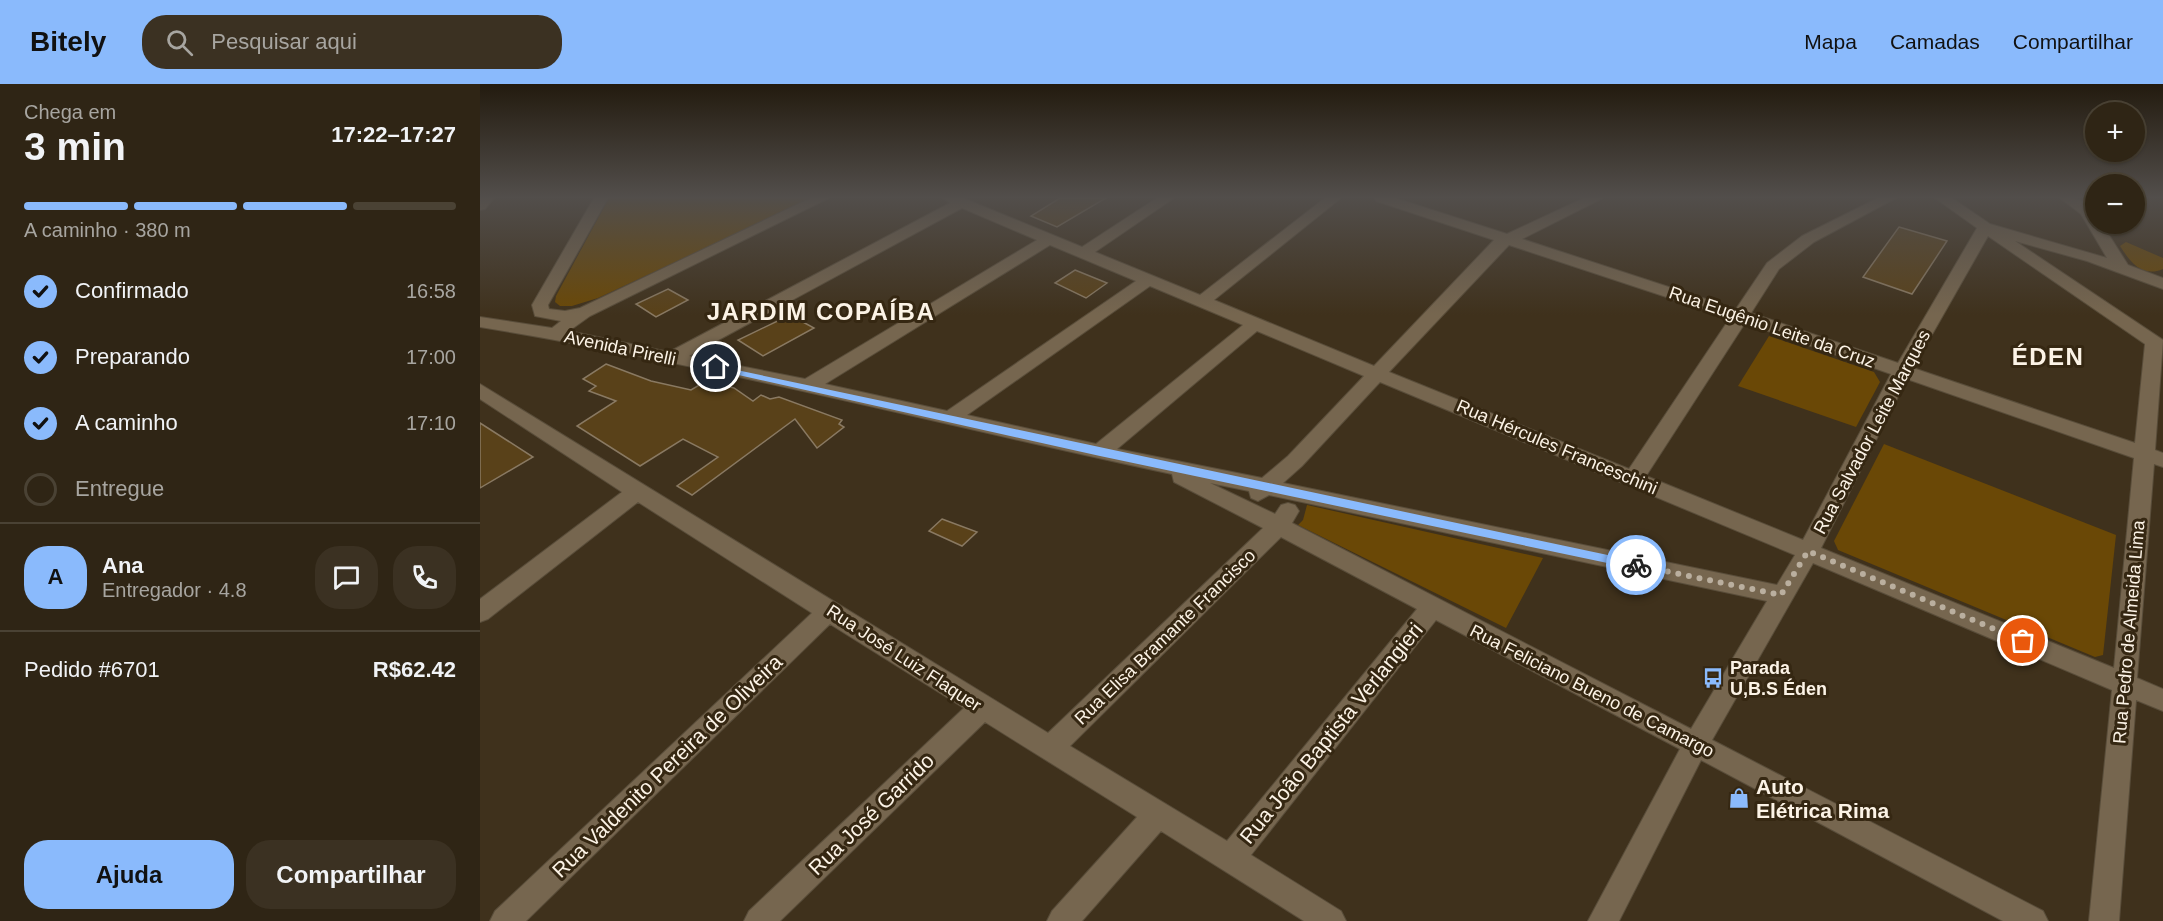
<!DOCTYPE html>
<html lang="pt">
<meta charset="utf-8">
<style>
body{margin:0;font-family:Arial,sans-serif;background:#3b3122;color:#f1f3f6;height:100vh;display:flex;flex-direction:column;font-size:22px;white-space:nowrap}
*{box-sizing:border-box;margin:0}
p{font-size:20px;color:#a7a5a0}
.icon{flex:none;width:33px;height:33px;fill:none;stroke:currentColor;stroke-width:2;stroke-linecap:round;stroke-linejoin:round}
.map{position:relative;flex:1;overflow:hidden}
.drawer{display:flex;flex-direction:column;background:#2f2515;width:480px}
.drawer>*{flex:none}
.buttons{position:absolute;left:1605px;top:18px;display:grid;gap:12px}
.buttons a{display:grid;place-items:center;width:60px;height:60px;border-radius:50%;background:#2f2515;box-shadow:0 2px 4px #0004,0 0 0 2px #4a4234;font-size:30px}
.pin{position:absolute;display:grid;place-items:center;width:51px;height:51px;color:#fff;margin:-26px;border:3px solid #fff;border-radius:50%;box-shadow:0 2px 6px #0007}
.courier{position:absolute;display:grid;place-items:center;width:60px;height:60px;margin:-30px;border:4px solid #8abafc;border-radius:50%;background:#fff;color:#222;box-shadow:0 2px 8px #0007}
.head em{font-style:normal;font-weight:800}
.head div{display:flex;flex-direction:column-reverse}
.head{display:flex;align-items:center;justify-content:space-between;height:102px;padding:0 24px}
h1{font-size:39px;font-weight:800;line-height:45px}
.bar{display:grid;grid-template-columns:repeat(4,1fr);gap:9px 6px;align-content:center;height:72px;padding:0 24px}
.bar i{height:8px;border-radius:4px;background:#4a4234}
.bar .active{background:#8abafc}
.bar p{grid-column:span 4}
.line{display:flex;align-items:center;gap:15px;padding:0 24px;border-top:2px solid #4a4234}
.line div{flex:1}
.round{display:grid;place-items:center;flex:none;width:63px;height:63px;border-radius:24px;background:#3b3122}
ol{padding:0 24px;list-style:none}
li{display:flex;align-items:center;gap:18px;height:66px}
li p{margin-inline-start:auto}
li .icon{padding:6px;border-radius:50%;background:#8abafc;color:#111;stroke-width:4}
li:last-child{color:#a7a5a0}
li i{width:33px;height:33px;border:3px solid #4a4234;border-radius:50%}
.primary-button{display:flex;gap:12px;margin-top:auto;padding:12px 24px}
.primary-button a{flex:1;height:69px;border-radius:24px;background:#8abafc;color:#111;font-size:24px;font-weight:800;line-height:69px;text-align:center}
.primary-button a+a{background:#3b3122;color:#f1f3f6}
header{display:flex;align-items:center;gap:36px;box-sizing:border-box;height:84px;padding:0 30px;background:#8abafc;color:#111}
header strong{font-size:28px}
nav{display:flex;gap:33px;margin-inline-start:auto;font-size:21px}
.search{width:420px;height:54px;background:#3b3122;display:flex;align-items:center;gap:15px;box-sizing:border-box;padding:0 21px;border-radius:24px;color:#a7a5a0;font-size:22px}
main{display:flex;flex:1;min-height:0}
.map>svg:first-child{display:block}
</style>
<header>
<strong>Bitely</strong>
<div class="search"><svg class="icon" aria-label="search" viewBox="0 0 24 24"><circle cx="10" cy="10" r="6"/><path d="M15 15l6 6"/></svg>Pesquisar aqui</div>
<nav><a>Mapa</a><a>Camadas</a><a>Compartilhar</a></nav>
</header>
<main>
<section class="drawer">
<div class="head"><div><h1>3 min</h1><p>Chega em</p></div><em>17:22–17:27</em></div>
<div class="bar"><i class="active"></i><i class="active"></i><i class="active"></i><i></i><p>A caminho · 380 m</p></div>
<ol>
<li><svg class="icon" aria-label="check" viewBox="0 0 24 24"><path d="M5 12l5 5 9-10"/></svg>Confirmado<p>16:58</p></li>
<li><svg class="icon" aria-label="check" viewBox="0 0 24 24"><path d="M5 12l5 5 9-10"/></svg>Preparando<p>17:00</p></li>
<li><svg class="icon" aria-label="check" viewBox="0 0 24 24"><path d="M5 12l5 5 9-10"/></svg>A caminho<p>17:10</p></li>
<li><i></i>Entregue</li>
</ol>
<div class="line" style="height:108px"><b class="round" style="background:#8abafc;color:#111">A</b><div><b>Ana</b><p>Entregador · 4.8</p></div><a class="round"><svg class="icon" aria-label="chat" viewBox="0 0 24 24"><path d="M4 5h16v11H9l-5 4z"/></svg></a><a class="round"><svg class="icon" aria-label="phone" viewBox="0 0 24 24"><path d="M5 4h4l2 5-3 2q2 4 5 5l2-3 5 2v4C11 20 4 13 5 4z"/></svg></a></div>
<div class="line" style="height:78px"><div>Pedido #6701</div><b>R$62.42</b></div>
<div class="primary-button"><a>Ajuda</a><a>Compartilhar</a></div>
</section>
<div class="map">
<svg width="1683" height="837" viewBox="0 0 1683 837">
<rect width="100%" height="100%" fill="#3f311c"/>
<g fill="#6a4806">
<polygon points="129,114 333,114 118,214 92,222 80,222 75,218 76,212"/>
<path d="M1646,158L1683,174V185C1662,194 1650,178 1640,162Z"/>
<polygon points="1289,252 1394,288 1400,298 1376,343 1258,302"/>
<polygon points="1404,360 1636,451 1623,571 1615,573 1358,466 1354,457"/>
<polygon points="827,421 1063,474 1026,544 818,441 823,436"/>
</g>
<g fill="#594119" stroke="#897962" stroke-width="1.5">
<polygon points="580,114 626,114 577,143 551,132"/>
<polygon points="1419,143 1467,157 1432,210 1383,193"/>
<polygon points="595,186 627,199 606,214 575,199"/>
<polygon points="188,205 208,216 176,233 156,220"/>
<polygon points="310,231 334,244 283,272 258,256"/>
<polygon points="126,280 171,297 211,306 226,297 254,304 273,317 281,311 290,315 299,313 362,336 359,340 364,343 337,364 315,335 212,411 197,402 238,373 203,355 160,382 97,342 136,317 109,307 116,302 103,295"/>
<polygon points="0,339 53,373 0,404"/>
<polygon points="462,435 497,448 482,462 449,447"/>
</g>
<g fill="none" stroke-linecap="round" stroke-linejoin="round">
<g stroke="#594d3a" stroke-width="2">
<g id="minor">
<polygon points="0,114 14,114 5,125 0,126"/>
<path d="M114,114H128L68,221L69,225L85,227L100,224L331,114H349L110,232L89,247L189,268L470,119L463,114H483L602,163L677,114H694L615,168L720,211L845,114H861L734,216L894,282L1014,156L896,117L894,114H915L1027,150L1104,114H1123L1042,155L1256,225L1287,179L1322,152L1398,114H1416L1334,158L1299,185L1271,229L1418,279L1497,144L1455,114H1472L1510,140L1627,174L1601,130L1580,114C1598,113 1616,118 1616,140H1622L1648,181L1683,194V205L1607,177L1535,157L1683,256L1675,366L1683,369V383L1674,380L1657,594L1683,605V627L1656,616L1639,837H1609L1632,606L1333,479L1232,656L1563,827L1568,837H1523L1221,676L1139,837H1108L1200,665L956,536L771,771L861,827L866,837H824L681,747L602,837H567L572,827L657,733L505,638L300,837H264L269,827L484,624L350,540L46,837H10L15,827L332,529L158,418L8,535L0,538V515L142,408L0,315V300L568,649L783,444L694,398L692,390C462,341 233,281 0,243V233L72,244L81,237L55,232L52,221ZM482,124L557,156L325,295L209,272ZM1508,152L1665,260L1655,359L1433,284ZM570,161L656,197L467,327L345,300ZM1029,161L1250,234L1149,385L909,288ZM670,202L763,241L616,360L487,331ZM1265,239L1411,290L1323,456L1166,392ZM777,247L884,292L808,372L782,394L637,365ZM1427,295L1654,374L1634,584L1341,464ZM900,298L1315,471L1297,501L803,399L822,382ZM730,399L769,407L771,414L778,417L789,411L1287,517L1211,645L812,439L819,427L815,421L808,419L801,421L795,430ZM801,453L937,525L747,757L590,662Z"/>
</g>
</g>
<use href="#minor" fill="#76664f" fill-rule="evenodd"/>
</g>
<linearGradient id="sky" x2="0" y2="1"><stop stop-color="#231b0f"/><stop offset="0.49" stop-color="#524e4b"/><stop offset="1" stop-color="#524e4b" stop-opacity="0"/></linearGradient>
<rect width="1683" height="231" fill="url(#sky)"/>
<polygon fill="#8abafc" points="233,281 1156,477 1162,481 1156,485 620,372 236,286"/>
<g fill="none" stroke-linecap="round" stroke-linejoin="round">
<polyline stroke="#baaf9f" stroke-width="6" stroke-dasharray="0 10.8" points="1156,481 1301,511 1328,467 1543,557"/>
</g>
<defs>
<g id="bus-bare" transform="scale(1.62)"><path d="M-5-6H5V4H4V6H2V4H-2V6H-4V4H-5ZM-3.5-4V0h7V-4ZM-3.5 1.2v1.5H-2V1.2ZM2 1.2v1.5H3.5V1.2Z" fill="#8abafc" stroke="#352712" stroke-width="2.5" paint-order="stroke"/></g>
<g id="shop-bare" transform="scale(1.62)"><path d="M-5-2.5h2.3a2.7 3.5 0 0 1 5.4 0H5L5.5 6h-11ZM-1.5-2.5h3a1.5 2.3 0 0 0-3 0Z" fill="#8abafc" stroke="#352712" stroke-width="2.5" paint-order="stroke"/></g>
</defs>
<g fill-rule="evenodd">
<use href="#bus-bare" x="1233" y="594"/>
<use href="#shop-bare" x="1259" y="714"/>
</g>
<g text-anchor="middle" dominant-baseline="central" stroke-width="6" stroke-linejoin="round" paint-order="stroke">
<g font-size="18" fill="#fcf3e6" stroke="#352712">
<text transform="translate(1292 243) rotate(19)">Rua Eugênio Leite da Cruz</text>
<text transform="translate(140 264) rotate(12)">Avenida Pirelli</text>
<text transform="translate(1392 348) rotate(-62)">Rua Salvador Leite Marques</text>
<text transform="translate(1077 363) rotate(23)">Rua Hércules Franceschini</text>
<text transform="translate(1649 548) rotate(-85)">Rua Pedro de Almeida Lima</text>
<text transform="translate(685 553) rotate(-44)">Rua Elisa Bramante Francisco</text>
<text transform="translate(424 574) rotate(33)">Rua José Luiz Flaquer</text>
<text transform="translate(1112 607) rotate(27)">Rua Feliciano Bueno de Camargo</text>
</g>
<g font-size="18" font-weight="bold" fill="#fcf3e6" stroke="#352712" text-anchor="start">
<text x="1250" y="584">Parada<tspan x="1250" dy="21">U,B.S Éden</tspan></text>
</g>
<g font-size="21" fill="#fcf3e6" stroke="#352712">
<text transform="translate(851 649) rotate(-51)">Rua João Baptista Verlangieri</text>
<text transform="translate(187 682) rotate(-44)">Rua Valdenito Pereira de Oliveira</text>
<text transform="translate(391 730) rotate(-44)">Rua José Garrido</text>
</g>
<g font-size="21" font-weight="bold" fill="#fcf3e6" stroke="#352712" text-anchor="start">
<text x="1276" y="702">Auto<tspan x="1276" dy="24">Elétrica Rima</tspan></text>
</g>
<g font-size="24" font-weight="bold" letter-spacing="1.5" fill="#fcf3e6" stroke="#352712">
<text x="341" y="227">JARDIM COPAÍBA</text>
<text x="1568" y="272">ÉDEN</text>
</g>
</g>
</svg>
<div class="buttons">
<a>+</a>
<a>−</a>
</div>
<div class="pin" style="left:1543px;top:557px;background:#ea580c"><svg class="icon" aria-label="bag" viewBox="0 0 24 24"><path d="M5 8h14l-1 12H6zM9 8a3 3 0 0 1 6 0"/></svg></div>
<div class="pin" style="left:236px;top:283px;background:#1f2937"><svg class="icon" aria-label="home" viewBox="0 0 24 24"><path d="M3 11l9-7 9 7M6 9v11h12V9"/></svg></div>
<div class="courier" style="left:1156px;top:481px"><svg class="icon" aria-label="bike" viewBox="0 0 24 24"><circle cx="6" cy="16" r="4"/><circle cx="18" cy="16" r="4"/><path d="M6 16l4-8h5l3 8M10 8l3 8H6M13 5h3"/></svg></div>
</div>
</main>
